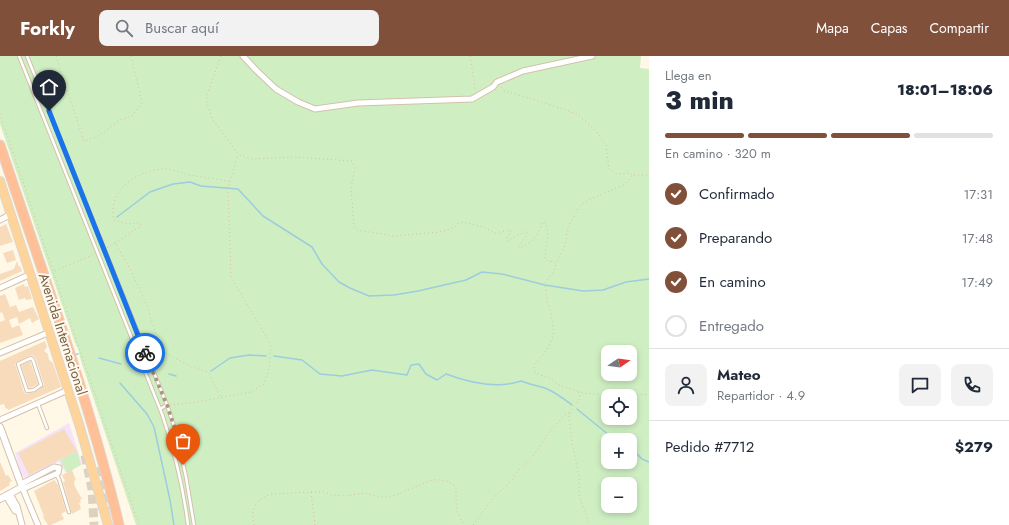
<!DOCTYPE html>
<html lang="es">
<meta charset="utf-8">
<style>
body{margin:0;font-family:Jost,sans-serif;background:#f2f2f3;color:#1f2937;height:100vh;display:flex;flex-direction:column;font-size:15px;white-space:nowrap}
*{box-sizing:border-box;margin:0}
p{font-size:13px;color:#747a83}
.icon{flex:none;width:22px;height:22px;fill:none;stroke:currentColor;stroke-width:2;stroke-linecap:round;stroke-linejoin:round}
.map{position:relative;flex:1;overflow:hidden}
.details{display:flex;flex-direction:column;background:#fff;width:360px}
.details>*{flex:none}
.needle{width:26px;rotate:77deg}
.fabs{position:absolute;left:601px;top:289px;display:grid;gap:8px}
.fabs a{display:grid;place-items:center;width:36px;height:36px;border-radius:8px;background:#fff;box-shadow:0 2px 6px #0003;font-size:20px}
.pin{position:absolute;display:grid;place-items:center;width:34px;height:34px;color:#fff;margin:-41px -17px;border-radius:50% 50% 50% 0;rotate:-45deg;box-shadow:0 0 4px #0007}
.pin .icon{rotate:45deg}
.courier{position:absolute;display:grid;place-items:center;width:40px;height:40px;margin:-20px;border:3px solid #1a73e8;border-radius:50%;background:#fff;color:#222;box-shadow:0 1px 5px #0007}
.summary em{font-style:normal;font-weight:800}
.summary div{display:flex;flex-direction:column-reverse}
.summary{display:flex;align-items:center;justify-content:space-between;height:68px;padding:0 16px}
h1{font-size:26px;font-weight:800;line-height:30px}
.bar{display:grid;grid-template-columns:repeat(4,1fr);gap:6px 4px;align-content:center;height:48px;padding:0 16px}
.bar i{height:5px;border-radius:3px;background:#e0e1e3}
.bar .on{background:#80503b}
.bar p{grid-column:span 4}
.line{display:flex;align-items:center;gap:10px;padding:0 16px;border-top:1px solid #e0e1e3}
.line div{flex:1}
.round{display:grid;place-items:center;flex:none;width:42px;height:42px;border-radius:8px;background:#f2f2f3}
ol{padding:0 16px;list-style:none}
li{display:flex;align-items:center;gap:12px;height:44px}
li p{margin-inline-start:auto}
li .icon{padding:4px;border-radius:50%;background:#80503b;color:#fff;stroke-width:4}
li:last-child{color:#747a83}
li i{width:22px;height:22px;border:2px solid #e0e1e3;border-radius:50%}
header{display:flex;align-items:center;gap:24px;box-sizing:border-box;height:56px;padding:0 20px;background:#80503b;color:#fff}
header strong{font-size:19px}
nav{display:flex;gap:22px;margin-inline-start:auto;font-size:14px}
.search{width:280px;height:36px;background:#f2f2f3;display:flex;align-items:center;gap:10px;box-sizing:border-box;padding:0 14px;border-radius:8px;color:#747a83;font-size:15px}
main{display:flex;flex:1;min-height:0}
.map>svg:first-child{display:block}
</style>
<header>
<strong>Forkly</strong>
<div class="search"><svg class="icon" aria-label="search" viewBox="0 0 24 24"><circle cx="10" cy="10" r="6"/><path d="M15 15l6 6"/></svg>Buscar aquí</div>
<nav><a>Mapa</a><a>Capas</a><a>Compartir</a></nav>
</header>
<main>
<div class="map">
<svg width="649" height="469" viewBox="0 0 649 469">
<rect width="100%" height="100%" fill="#fff8e7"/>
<polygon fill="#f6e3fb" points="69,367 82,408 66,417 59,406 26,422 22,420 15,397"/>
<g fill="#cfefc3" fill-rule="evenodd">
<path d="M0,0H641L640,12L649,13V469H136L81,305L78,293L75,287L0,68ZM608,296H630V318H608ZM608,340H630V362H608ZM608,384H630V406H608ZM608,428H630V450H608Z"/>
<polygon points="77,395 81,409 67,417 60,404"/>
</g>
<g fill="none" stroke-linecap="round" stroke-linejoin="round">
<g stroke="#9dccde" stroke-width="1.5">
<polyline points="117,161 150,136 173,128 190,126 201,130 238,133 263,160 312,191 322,208 339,226 350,232 369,240 394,239 418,235 466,224 482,216 502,218 545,229 583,235 603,234 626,226 649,223"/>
<polyline points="73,299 78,298"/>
<path d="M274,300L302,304L320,318L342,320L372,314L407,319L411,309L419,308L426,318L437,324L446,318C470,327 497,333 521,325C529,328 537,330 545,332C555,336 564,343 572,349"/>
<polyline points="99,302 121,308"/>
<polyline points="211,315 230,302 249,299 266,300"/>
<polyline points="169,318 176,320"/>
<polyline points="120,327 147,358 154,371 170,444 174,469"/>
<polyline points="577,353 615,384"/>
<polyline points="630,391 642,403 649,406"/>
</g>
</g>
<g fill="#f7dbbb" fill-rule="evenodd">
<polygon points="6,168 13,186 0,190 0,171"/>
<polygon points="13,194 16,204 7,207 3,197"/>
<polygon points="17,205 19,211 20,210 22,215 0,225 0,218 14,213"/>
<polygon points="24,228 25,231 28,230 32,243 26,244 25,242 19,244 15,232"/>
<polygon points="5,238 10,251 16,249 19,256 33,251 39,263 32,267 30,262 19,268 17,261 9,264 12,272 19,269 23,279 0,287 0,266 5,264 2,256 0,257 0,240"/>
<path d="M45,285L47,291L44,295L48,298L49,304L53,307L61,331L8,354L7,352L6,353L4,348L0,349V305ZM32,299L36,303L44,329L35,336L26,338L24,336L15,308L17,306Z"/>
<polygon points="30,305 38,328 33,331 29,332 21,309"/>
<polygon points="64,373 77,395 29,419 18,397"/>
<polygon points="0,406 6,420 8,419 12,425 9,427 10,429 0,435"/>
<polygon points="72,414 76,424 74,425 75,431 82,443 80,444 81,447 79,447 81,453 72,458 63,426 65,425 62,419"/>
<polygon points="54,424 58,429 66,455 61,458 64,463 51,469 48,469 43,461 44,460 34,435"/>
</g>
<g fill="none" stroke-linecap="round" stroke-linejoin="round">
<g stroke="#ded2bf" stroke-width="9" stroke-dasharray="9 4.5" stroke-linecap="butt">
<polyline points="85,399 92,433 94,469"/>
<polyline points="100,411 105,440 105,458"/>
</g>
<g stroke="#d3c1ab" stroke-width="4.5">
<g id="service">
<path d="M19,0L162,358C175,396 183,430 188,469"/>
<polyline points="27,0 167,349 176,376 186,421 194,469"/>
<polygon points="31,302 33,304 41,329 34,334 27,335 18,308"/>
<polyline points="38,348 47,372"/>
<polyline points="160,353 167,349"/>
<polyline points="56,418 59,423 69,456"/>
</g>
</g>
<g stroke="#d3c1ab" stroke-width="7">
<g id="minor">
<polyline points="243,0 256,14 276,33 298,46 315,53 358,47 472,43 493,31 497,26 523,15 592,0"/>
<polyline points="0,164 11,158"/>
<polyline points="0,232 31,218"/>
<polyline points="0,297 50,276"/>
<polyline points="0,364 68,334"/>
<polygon points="54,411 59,412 58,417 25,432 22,431 23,427"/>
<polyline points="22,431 38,469"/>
<polyline points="10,438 17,450 22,469"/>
<polyline points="6,440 15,455 18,456"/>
</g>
</g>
<g stroke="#d3c1ab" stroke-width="8">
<polyline id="tertiary" points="0,371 22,431 0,443"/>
</g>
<g stroke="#ddd6cf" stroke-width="10">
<polyline id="trunk" points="0,125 79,368 108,469"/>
</g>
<g stroke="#ddd6cf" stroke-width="11">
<path id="motorway" d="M0,89C42,215 88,340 119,469"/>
</g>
<g stroke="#ddbe9e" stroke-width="1" stroke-dasharray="1 3" stroke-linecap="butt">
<polyline points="56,0 84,85 97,81 120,64 132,60 142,47 131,0"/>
<path d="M221,0L207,39V48L213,64L239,99L252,103L295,101L352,105L355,112L351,132L354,171L357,174L394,180L439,176L454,172L457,168L463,166L483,171L495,177L510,174L511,176L506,183L507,185L527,175V179L519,190L520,192C535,185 537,180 543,166H545C551,178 545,191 545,203L548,205L555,206L556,208L554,215L545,227C546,232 546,238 547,243C550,257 557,271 551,286C547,295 540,302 534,309V313L537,318L549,322L561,330L584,337L604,339L622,337L649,339"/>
<polyline points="470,0 471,5 475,32 476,34"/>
<polyline points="501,31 505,35 545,47 577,58 596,75 606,89 609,113 617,118 629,117 633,119 624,129 588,144 580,150 568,171 565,189 556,208"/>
<polyline points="0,58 139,469"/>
<polyline points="634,119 649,119"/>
<path d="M115,187L141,170L140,167L127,168L114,164C111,153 114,142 121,133C133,120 151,112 168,113C175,114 182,117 189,119C203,121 216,123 229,125"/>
<polyline points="107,192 115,187 130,213 146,247 159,289 163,296 192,311 205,315 209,318 220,340"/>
<polyline points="55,215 94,198"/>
<polyline points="578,336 580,338 579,344 571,354 569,360 572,386 579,420 579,441 586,457 589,469"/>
<polyline points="170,349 191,347 251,336 264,328 269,312 271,289 231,221 228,131 238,99"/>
<path d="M311,436H325L331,439L346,440L365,437L379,441H386L396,439L432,424C440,423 451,425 456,431C456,445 455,459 465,469"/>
<path d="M254,469C250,454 256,442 272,438L311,436L315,469"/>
<polyline points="473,469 494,441 512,424 518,415 535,398 547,378 565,359 570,357"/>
</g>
<use href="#service" stroke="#fff" stroke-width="2.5"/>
<use href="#minor" stroke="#fff" stroke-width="5"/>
<use href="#tertiary" stroke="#fff" stroke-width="6"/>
<use href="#trunk" stroke="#ffd49b" stroke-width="8"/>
<use href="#motorway" stroke="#ffc098" stroke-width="9"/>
</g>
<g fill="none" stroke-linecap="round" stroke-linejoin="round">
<polyline stroke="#aa967f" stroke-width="4" stroke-dasharray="0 7.2" points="145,297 167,349 176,376 183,409"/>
<polyline stroke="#1a73e8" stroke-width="5" points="49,55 145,297"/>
</g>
<g text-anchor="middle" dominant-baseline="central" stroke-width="4" stroke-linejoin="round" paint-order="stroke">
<g font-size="14" fill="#7c6147" stroke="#fffbf0">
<text transform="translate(63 278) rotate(72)">Avenida Internacional</text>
</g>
</g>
</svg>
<div class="fabs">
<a><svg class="needle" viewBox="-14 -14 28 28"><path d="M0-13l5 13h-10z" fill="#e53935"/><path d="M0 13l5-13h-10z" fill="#747a83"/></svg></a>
<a><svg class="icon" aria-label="locate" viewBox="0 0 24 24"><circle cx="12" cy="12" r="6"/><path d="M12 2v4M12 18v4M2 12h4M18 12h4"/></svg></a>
<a>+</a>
<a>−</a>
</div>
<div class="pin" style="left:183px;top:409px;background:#ea580c"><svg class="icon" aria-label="bag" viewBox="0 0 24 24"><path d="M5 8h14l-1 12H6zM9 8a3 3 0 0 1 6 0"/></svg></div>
<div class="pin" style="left:49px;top:55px;background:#1f2937"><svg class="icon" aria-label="home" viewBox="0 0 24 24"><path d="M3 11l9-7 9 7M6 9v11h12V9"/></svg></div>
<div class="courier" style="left:145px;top:297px"><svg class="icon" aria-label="bike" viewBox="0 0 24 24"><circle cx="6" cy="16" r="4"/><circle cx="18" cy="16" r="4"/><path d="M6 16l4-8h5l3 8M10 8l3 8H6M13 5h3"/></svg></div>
</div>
<section class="details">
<div class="summary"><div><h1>3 min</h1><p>Llega en</p></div><em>18:01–18:06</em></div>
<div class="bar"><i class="on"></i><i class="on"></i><i class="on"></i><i></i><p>En camino · 320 m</p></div>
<ol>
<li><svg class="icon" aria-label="check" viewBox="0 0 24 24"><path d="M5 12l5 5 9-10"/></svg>Confirmado<p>17:31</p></li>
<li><svg class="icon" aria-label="check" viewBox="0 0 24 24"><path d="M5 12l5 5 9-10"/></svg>Preparando<p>17:48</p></li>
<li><svg class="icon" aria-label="check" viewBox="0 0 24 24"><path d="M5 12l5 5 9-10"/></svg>En camino<p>17:49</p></li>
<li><i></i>Entregado</li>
</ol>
<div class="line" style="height:72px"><a class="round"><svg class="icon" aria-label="person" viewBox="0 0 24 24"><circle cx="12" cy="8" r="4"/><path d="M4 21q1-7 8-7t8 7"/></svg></a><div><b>Mateo</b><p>Repartidor · 4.9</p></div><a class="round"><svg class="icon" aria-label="chat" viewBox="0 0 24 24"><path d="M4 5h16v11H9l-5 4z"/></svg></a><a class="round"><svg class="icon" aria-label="phone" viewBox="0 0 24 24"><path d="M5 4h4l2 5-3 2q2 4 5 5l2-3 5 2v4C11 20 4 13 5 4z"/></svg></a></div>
<div class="line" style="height:52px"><div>Pedido #7712</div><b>$279</b></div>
</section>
</main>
